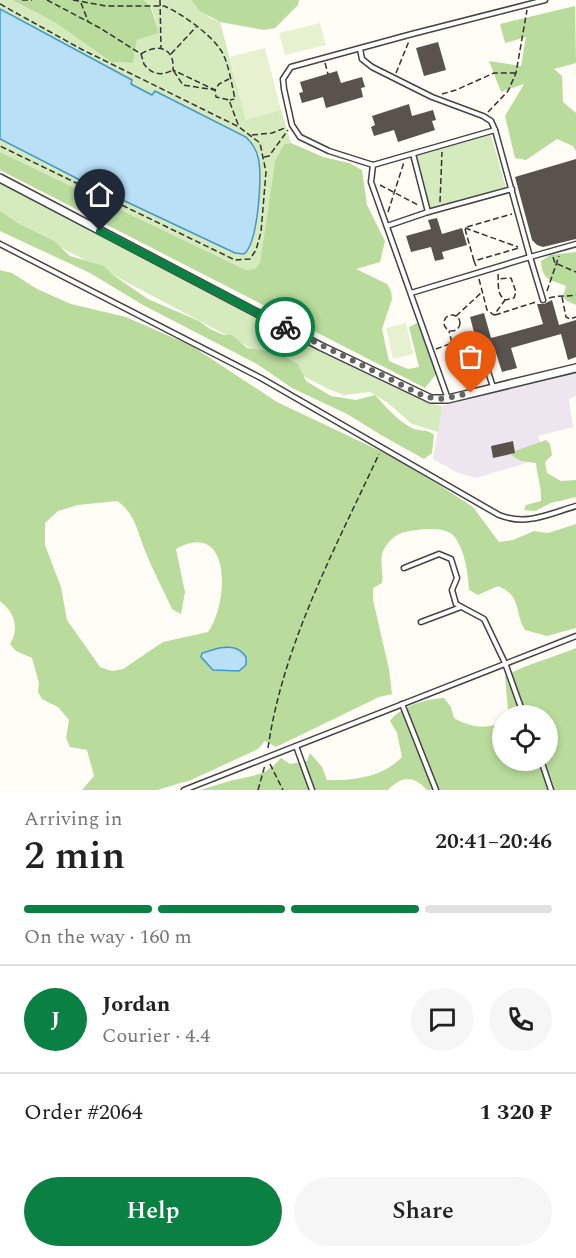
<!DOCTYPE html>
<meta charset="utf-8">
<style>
body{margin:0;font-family:Spectral,serif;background:#f6f6f6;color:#222;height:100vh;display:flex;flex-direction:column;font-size:22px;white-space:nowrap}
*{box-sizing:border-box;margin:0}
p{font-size:20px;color:#767676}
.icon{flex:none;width:33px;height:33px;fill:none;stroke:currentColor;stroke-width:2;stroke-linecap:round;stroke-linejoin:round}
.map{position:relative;height:790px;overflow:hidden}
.side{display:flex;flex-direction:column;background:#fff;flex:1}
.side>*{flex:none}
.fabs{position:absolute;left:492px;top:705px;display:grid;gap:12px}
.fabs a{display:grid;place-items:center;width:66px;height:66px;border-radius:50%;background:#fff;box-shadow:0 3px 9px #0003;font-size:30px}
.pin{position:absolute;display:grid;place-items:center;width:51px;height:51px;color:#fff;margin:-62px -26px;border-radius:50% 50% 50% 0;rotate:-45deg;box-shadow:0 0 6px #0007}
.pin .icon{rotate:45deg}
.courier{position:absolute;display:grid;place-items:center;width:60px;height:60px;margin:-30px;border:4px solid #0b8043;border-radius:50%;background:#fff;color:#222;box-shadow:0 2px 8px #0007}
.head em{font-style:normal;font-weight:600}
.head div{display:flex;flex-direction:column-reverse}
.head{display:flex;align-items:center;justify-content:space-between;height:102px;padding:0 24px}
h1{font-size:39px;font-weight:600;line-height:45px}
.bar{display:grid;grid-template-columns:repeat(4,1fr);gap:9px 6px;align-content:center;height:72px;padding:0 24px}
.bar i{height:8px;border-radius:4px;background:#e0e0e0}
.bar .current{background:#0b8043}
.bar p{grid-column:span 4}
.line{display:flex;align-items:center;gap:15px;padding:0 24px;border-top:2px solid #e0e0e0}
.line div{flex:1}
.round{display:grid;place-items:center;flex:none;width:63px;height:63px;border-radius:32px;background:#f6f6f6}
.action{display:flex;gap:12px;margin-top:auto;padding:12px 24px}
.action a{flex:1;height:69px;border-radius:36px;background:#0b8043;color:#fff;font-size:24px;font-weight:600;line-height:69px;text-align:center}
.action a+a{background:#f6f6f6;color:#222}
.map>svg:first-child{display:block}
</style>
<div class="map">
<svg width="576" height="790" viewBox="0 0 576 790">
<rect width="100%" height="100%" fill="#fffdf5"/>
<polygon fill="#eee6ef" points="576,370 576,396 569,399 573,427 538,436 542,448 530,462 476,478 456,472 433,459 442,406 499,389"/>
<g fill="#d5ebbd">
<path d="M0,0H12L56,23L111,62L133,63L137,40L159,33L151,5L144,0H191L210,18L220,22L246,119L281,110L291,143L284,144L275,161L260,262L255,269L246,270L0,152V139L78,179L235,253L239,254L251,245C258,214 269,161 246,137L155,91L153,95L130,83L132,80L0,9Z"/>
<polygon points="491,135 506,188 431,209 417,156"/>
<polygon points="0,183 428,403 442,406 438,432 412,424 388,403 370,392 344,395 328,389 0,215"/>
</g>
<g fill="#b9dc9c" fill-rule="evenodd">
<polygon points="12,0 144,0 150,5 159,33 137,40 133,63 111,62 56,23"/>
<polygon points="191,0 299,0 298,5 275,28 264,30 220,22 200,11"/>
<polygon points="575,6 576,63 554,69 562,76 563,102 576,113 576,151 573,146 557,139 526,160 515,158 505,116 524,84 501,92 489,61 521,66 526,37 505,43 500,24"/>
<polygon points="291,143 323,157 349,163 362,170 367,205 385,241 380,262 356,269 387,284 391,291 392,299 382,329 389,361 408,369 419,367 409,327 419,322 437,373 425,388 0,170 0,152 246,270 255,269 260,262 275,161 284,144"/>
<path d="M0,211L19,224L54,241L70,256L104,266L113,275L148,299L199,321L210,329L224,335H232L247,348L276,352L298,364L306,381L331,396L356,400L375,395C385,406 398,421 412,428C420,432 426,428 434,435L432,453L424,459L381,435L349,415L292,388L257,364L143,305L90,273L0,231Z"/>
<path d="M576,252V305L567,301L563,297L566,286C550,279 542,281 541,261L550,255Z"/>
<path d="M0,270L12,273L37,289L71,304L126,317L192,346L277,402L391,456L439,485L473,507L499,542L513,540L534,531L548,533L576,524V628L547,636L525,630C514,611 522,596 498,586L478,595L469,590C468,573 465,550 454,536C444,525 412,529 399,534C393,537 386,544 383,551C379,561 384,572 382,583L373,588V600L389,669L392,694L379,697L276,747L265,741L258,749L191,780L157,790H82L94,776L87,750L70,747L66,738L69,720L58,707L42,699L38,692L39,683L32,658L16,651L10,644C20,628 14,612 0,601ZM117,501C134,512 137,530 144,548C152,569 163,589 172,609L181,614L185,592L176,549C232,518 229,603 208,632L163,642L123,669L112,671L100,667L67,620L61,587L45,545V523L58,511L78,505Z"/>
<path d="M546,440L550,444L552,455L545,462L547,473L561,481L576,480V497L551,503L535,511L524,510L526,505L541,501C542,488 537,476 536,463L521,461L511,455L515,451Z"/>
<path d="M576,648V790H427C413,775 402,776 388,790H200C211,787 222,783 233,780C255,775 265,776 281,758L290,764L307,761L310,753L322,767L327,780C353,781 383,777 402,757L397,733L390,721C401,706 425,699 444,698L451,707L454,718C469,727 486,730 502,722V760H548V716L507,715L508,710L505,676C527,664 552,658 576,648Z"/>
</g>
<g fill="#e6f2cf">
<polygon points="320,23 326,45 285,55 279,33"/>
<polygon points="265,48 281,110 246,120 230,57"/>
<polygon points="406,323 413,354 393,359 386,328"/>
</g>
<g fill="#b9e0f7" stroke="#3f96cf" stroke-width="1.5">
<path d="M0,9L132,80L131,84L152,95L155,91L246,137C252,143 256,148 258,157C263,174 258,243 244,254L235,253L78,179L0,139Z"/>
<path d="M219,648C231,646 239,647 246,657V665L239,671L213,670L201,657L202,653Z"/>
</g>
<g fill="#5a524d">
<polygon points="438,42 446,70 424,76 416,48"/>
<polygon points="337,71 341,83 362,77 365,87 361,88 363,97 326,108 323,97 302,103 299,93 303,92 300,82"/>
<polygon points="409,104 412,116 433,110 436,120 432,121 435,130 398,142 394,130 374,136 371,127 375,125 372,116"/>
<polygon points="576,159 576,239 543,247 537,245 532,240 515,177"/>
<polygon points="437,218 442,234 462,228 467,245 442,252 444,259 435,261 431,247 411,252 406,236 431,229 428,220"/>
<polygon points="552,300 559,325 576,320 576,357 568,360 561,334 511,348 517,368 502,372 494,347 460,357 456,342 475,336 470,317 484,313 491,338 543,324 537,304 544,304"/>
<polygon points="513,441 515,453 493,458 491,446"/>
</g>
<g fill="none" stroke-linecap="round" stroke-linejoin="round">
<g stroke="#444" stroke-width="7">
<g id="service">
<polyline points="545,0 412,34 291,67 283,79 284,89 292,125 300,137 329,151 373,165 495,130 530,257 576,244"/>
<polyline points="360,49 362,59 372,67 432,97 483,116 491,121 495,130"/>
<polyline points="373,165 371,182 448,399"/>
<polyline points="428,212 512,189"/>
<polyline points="387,226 428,212 413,154"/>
<path d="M0,244L261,378L499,515C527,526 548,514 576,506"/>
<polyline points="411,293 530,257 543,300"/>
<polyline points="484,359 493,387"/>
<polyline points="404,568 439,554 451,559 457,578 452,590 456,604 484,619 505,663 524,716"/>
<polyline points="421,622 461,607"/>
<polyline points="402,704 436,790"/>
<polyline points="296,746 312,790"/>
<polyline points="541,760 551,790"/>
<polyline points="184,790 576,636"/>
</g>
</g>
<g stroke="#444" stroke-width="10">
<polyline id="minor" points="0,178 320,346 431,399 448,399 576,368"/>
</g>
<g stroke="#333" stroke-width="1.5" stroke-dasharray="6 3" stroke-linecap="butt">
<polyline points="22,0 32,0"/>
<path d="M47,0L100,28L141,54L144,64C152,75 161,76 173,70L183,85L215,90L216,97L229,100L239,127"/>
<path d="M73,0L106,6H164C181,13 209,33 220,49C228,59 232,86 235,99L230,100"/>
<polyline points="160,0 161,48"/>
<polyline points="81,3 88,21"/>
<polyline points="0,4 81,49 239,127 260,143 266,172 261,232 256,250 250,259 235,260 0,146"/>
<path d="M141,54C158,43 175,48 173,70L215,90L219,84L229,79"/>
<polyline points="171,54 196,27"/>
<polyline points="325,63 328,74"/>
<polyline points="396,73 409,41"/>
<polyline points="442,94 456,90 494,73 516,73"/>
<polyline points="488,112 508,91 516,73 527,10"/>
<polyline points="252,135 272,133 285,128"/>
<polyline points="264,157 269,156 288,130"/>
<polyline points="380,185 418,205"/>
<polyline points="440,202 442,152"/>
<polyline points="388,212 404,162"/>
<polyline points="467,227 512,214"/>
<polyline points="465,228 518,247"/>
<polyline points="465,229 474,261"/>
<polyline points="553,257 555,263 576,272"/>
<polyline points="476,266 474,261 519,248"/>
<path d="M498,274C499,283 496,294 505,300L514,298L516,292L511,278L499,279"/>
<polyline points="479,279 487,310 494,315 505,300"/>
<polyline points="547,291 559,256"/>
<polyline points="562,297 566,317 570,319 576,317"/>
<path d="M549,298C559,295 566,297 576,295"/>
<polyline points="495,315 536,302"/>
<circle cx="452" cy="323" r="8"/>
<polyline points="456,316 481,293"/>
<polyline points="436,349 452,343 449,331"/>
<path d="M268,748C283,644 335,549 379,454"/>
<polyline points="270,764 283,790"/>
<polyline points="258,790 265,765"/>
</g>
<use href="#service" stroke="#fff" stroke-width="4"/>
<use href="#minor" stroke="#fff" stroke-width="7"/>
</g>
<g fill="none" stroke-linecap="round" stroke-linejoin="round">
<polyline stroke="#646461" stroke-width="6" stroke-dasharray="0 10.8" points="285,327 426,397 443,399 471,393"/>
<polyline stroke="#0b8043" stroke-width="8" points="100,231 285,327"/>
</g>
</svg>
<div class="fabs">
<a><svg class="icon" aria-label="locate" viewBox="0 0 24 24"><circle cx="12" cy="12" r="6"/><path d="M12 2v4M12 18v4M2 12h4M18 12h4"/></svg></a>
</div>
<div class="pin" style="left:471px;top:393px;background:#ea580c"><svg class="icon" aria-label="bag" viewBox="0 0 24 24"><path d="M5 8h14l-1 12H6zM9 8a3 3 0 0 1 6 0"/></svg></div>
<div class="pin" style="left:100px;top:231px;background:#1f2937"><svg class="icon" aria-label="home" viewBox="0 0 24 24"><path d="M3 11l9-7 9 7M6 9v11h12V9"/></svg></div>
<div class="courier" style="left:285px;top:327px"><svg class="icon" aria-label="bike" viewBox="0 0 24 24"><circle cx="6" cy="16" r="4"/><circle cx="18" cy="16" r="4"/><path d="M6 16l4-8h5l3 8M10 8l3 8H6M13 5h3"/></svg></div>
</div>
<section class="side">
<div class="head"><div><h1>2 min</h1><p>Arriving in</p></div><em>20:41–20:46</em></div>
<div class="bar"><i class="current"></i><i class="current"></i><i class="current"></i><i></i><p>On the way · 160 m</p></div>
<div class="line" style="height:108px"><b class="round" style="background:#0b8043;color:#fff">J</b><div><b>Jordan</b><p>Courier · 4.4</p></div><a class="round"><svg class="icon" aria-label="chat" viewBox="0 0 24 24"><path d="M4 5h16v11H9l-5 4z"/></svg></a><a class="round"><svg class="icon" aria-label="phone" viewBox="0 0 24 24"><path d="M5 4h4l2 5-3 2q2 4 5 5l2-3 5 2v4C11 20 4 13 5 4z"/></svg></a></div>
<div class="line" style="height:78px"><div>Order #2064</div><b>1 320 ₽</b></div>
<div class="action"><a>Help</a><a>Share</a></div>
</section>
